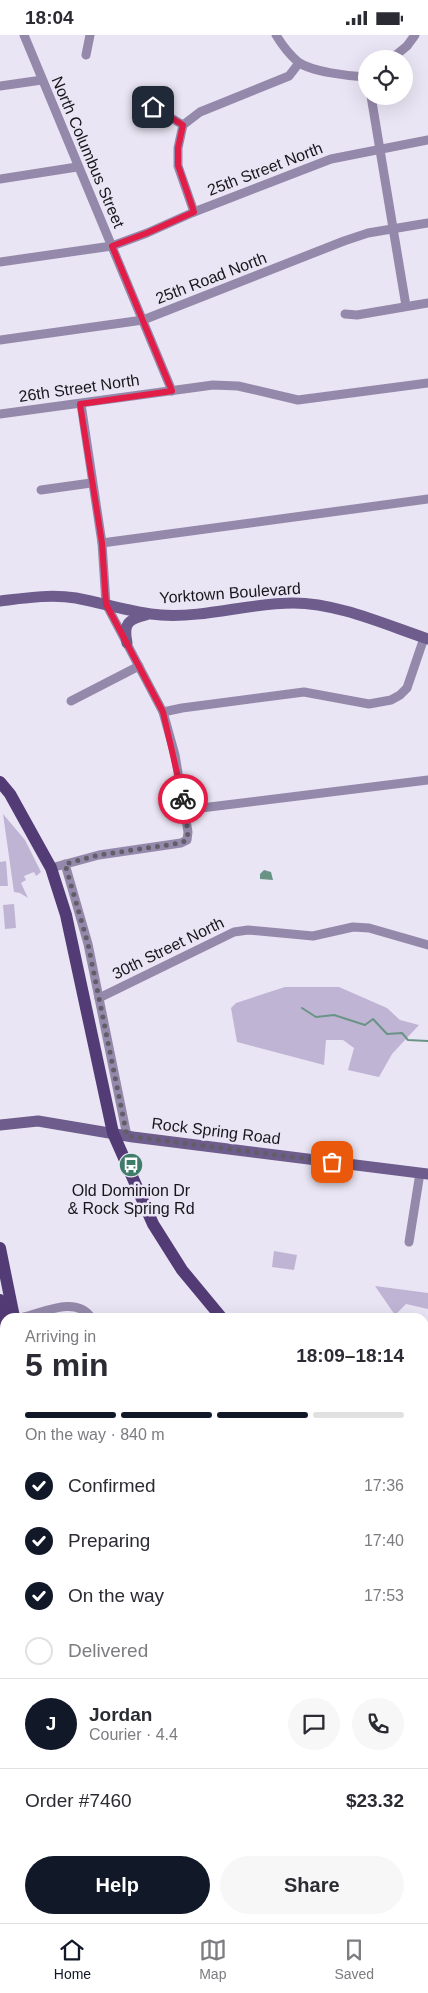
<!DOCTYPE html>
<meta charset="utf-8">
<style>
body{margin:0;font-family:Helvetica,sans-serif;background:#f7f7f7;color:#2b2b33;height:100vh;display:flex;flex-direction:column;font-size:19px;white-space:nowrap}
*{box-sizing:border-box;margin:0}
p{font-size:16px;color:#7c7c81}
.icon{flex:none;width:28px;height:28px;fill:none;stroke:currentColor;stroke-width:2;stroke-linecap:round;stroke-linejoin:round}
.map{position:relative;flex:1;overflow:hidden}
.panel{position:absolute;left:0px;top:1278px;width:429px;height:611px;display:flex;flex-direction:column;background:#fff;border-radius:15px 15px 0 0;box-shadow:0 5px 20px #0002}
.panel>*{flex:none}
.buttons{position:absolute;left:358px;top:15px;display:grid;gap:10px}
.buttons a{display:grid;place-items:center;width:55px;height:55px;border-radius:50%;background:#fff;box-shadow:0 5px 20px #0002;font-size:25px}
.pin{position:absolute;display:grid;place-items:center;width:42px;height:42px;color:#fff;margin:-21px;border-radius:10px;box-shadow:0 2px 8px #0006}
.courier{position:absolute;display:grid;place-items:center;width:50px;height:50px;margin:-25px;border:4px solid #e11d48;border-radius:50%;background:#fff;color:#222;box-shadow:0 1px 6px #0007}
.summary em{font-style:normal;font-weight:700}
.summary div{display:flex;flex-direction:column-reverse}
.summary{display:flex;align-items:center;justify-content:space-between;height:85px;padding:0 25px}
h1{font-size:32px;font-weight:700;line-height:38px}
.bar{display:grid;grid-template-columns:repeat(4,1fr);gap:8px 5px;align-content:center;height:60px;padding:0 25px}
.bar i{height:6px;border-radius:4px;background:#e1e1e2}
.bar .on{background:#111827}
.bar p{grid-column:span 4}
.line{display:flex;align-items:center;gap:12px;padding:0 25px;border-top:1px solid #e1e1e2}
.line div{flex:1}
.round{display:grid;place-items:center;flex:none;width:52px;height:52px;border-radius:26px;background:#f7f7f7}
ol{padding:0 25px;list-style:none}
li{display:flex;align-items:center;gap:15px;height:55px}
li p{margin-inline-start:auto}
li .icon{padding:5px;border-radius:50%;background:#111827;color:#fff;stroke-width:4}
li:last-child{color:#7c7c81}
li i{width:28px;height:28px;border:2px solid #e1e1e2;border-radius:50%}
.primary-button{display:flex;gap:10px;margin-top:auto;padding:10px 25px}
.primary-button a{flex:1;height:58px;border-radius:30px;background:#111827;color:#fff;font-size:20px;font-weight:700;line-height:58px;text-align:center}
.primary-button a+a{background:#f7f7f7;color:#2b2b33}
.status{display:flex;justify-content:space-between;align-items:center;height:35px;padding:0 25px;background:#fff;direction:ltr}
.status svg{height:14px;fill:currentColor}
.dock{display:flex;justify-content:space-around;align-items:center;height:70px;border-top:1px solid #e1e1e2;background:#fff;font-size:14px;color:#7c7c81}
.dock a{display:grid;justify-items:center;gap:2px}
.dock .on{color:#111827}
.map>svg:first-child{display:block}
</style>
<div class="status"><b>18:04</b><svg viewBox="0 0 49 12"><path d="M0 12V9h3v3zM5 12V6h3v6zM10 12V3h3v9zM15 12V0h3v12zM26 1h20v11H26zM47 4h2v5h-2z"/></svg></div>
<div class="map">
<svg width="428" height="1888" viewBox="0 0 428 1888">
<rect width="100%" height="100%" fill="#eae5f4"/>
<g fill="#bfb4d4">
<polygon points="3,779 25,805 41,837 36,841 34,837 24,841 26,845 21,848 28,863 20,858 14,857"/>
<polygon points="6,826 8,851 0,851 0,827"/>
<polygon points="14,869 16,893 5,894 3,870"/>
<polygon points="285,952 339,952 387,973 400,985 419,990 392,1019 379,1042 348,1035 354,1013 343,1005 326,1005 324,1030 237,1007 231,973 236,968"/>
<polygon points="274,1216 297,1220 294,1235 272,1232"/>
<polygon points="375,1251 428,1258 428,1274 406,1269 395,1280"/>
</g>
<polygon fill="#699485" points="264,835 271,837 273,845 260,844 260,839"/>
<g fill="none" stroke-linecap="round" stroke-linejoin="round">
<polyline stroke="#699485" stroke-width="2" points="302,973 316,982 334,980 365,990 373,984 387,999 402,998 408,1005 428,1006"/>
<g stroke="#9589ab" stroke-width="9">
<polyline points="24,0 172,356"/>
<path d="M276,0C282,10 290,20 298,27C312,37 349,41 366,42"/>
<polyline points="86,20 90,0"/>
<polyline points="391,24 407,11 415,0"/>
<polyline points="0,51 42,45"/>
<polyline points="371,61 406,271"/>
<polyline points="138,63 183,90"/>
<polyline points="183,90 200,77 289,41 299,28"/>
<polyline points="183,90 178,113 178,131 194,177"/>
<polyline points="0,144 77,132"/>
<polyline points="0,227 112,211 147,198 194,177 331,124 428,105"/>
<polyline points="345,279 357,280 428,268"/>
<polyline points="0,305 143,285 344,206 368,198 428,188"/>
<polyline points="0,379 213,350 238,351 298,365 428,348"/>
<polyline points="41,455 91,448"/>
<polyline points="102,508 428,464"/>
<polyline points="71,666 139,631"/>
<polyline points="163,677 182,673 304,657 369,669 391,665 400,660 407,653 424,603"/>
<polyline points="185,775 428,745"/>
<polyline points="65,829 88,909 127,1101"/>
<polyline points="51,833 99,820 181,808 187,805 188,797 175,720 163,677 106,569 102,508 81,369"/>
<polyline points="99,963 234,897 248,895 313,901 353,892 369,893 428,910"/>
<polyline points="409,1207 420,1138"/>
<path d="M24,1282C45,1277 75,1261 91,1282"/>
<polyline points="0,1327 5,1326"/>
<polyline points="0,1517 5,1516"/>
<polyline points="424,1522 428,1525"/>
<polyline points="424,1618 428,1620"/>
<polyline points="0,1644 5,1645"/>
<polyline points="424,1712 428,1715"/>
<polyline points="0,1848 5,1843"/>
<polyline points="149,1884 160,1888"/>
<polyline points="224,1884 225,1888"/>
<polyline points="106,1888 109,1884"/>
</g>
<g stroke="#6e5c8c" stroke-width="11">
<path d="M0,566C25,563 50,559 76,563C104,568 132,578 161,580C205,583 249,568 293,568C338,568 386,590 428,604"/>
<path d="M127,608C123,589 128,584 146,580"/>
<polyline points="0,1090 38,1086 133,1102 428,1139"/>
<polyline points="424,1408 428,1404"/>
<polyline points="0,1726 5,1726"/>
<polyline points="424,1787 428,1780"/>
<polyline points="424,1808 428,1802"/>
<polyline points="359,1888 362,1884"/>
<polyline points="369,1888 371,1884"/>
</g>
<g stroke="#533c75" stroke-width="12">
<polyline points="0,747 10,759 51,833 66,880 113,1098 153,1189 182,1235 221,1282"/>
<polyline points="0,1213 14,1282"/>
<polyline points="0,1265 5,1290"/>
<polyline points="424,1429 428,1432"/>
<polyline points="161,1888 161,1884"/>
<polyline points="174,1888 174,1884"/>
</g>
</g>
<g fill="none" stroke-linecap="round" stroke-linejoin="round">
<polyline stroke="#625e67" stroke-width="5" stroke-dasharray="0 9" points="183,764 188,797 187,805 181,808 99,820 65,829 88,909 127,1101 332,1127"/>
<polyline stroke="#e11d48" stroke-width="6" points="153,72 183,90 178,113 178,130 194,177 147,198 112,211 172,356 80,369 102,508 106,569 163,677 183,764"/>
</g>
<defs>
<g id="bus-disc" transform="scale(1.25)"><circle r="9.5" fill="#3e7d6a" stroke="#eae5f4"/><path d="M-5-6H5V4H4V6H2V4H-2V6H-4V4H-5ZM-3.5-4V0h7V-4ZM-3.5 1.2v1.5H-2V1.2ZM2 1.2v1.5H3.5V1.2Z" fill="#fff"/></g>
</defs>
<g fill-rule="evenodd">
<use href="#bus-disc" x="131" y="1130"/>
</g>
<g text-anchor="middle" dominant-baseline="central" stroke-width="5" stroke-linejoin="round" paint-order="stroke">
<g font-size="16" fill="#18161b" stroke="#eae5f4">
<text transform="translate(88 117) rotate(67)">North Columbus Street</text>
<text transform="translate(265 134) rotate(-21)">25th Street North</text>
<text transform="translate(211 243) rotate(-21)">25th Road North</text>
<text transform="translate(79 353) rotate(-8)">26th Street North</text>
<text transform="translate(230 558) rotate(-4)">Yorktown Boulevard</text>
<text transform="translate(168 913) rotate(-26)">30th Street North</text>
<text transform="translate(216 1096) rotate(7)">Rock Spring Road</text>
</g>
<g font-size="16" fill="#18161b" stroke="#eae5f4">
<text x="131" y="1155">Old Dominion Dr<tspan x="131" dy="18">&amp; Rock Spring Rd</tspan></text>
</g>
</g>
</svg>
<div class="buttons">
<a><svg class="icon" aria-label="locate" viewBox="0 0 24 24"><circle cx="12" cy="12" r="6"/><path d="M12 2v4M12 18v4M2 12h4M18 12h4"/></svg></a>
</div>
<div class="pin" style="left:332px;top:1127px;background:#ea580c"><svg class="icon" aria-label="bag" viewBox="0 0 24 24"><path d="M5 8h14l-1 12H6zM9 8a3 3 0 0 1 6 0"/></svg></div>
<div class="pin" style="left:153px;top:72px;background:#1f2937"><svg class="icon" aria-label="home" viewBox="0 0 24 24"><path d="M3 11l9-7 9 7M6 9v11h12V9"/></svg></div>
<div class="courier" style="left:183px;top:764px"><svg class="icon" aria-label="bike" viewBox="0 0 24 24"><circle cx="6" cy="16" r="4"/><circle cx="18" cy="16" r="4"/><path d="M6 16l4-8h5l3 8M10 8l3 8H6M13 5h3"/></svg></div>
<section class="panel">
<div class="summary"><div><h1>5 min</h1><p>Arriving in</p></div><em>18:09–18:14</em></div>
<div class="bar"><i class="on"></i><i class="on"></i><i class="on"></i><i></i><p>On the way · 840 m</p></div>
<ol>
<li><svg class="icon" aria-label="check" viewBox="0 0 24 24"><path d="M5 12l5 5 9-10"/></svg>Confirmed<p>17:36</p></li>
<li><svg class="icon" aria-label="check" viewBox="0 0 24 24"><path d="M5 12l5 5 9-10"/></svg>Preparing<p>17:40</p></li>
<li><svg class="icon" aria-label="check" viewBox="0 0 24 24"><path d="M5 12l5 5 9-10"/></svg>On the way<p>17:53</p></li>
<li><i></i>Delivered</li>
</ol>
<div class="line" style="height:90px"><b class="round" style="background:#111827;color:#fff">J</b><div><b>Jordan</b><p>Courier · 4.4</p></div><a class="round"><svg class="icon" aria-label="chat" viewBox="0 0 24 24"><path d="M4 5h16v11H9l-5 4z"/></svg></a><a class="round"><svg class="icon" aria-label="phone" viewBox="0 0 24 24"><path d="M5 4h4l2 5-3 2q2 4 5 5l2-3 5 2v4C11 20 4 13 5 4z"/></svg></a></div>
<div class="line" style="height:65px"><div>Order #7460</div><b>$23.32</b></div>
<div class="primary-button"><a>Help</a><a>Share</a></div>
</section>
</div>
<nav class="dock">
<a class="on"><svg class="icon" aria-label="home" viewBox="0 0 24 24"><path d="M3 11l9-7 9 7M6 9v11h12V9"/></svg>Home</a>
<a><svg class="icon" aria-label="map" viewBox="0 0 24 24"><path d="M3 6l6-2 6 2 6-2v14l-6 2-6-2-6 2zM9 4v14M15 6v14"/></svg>Map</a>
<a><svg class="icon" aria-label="saved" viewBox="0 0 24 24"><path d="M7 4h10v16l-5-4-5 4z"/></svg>Saved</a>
</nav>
